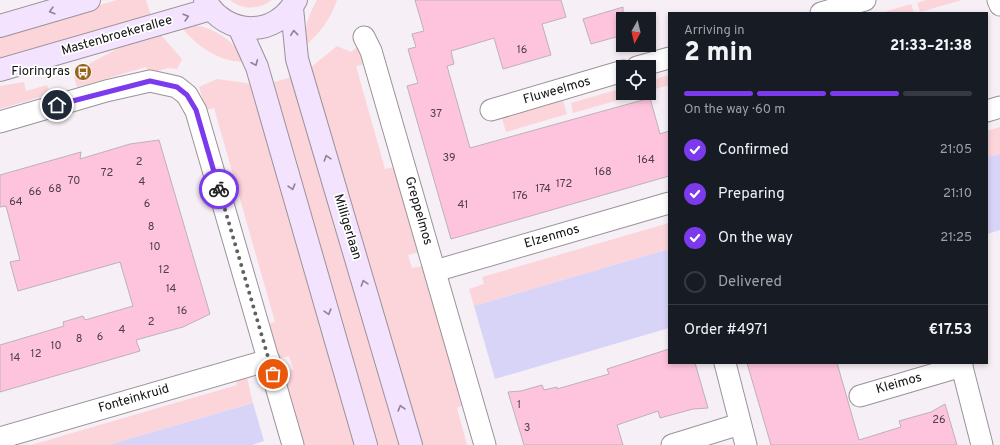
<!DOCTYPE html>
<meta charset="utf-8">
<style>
body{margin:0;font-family:Overpass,sans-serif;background:#20242c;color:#f1f3f6;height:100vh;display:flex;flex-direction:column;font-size:15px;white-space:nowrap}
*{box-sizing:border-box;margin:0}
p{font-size:13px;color:#9ea1a6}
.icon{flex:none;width:22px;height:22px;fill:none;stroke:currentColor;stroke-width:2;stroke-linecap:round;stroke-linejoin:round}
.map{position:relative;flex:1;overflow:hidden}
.sheet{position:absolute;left:668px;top:12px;width:320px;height:352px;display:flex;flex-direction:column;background:#171b24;border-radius:0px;box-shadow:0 2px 6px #0003}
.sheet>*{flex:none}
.needle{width:26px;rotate:188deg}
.tools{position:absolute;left:616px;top:12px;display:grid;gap:8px}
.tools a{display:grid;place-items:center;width:40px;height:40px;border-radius:0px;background:#171b24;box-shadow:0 2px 6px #0003;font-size:20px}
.pin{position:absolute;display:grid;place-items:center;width:34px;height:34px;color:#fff;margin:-17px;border:2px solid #fff;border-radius:50%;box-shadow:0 1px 4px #0007}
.courier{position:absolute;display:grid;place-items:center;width:40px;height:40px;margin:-20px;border:3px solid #7c3aed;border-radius:50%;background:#fff;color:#222;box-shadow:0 1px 5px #0007}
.head em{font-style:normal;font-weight:800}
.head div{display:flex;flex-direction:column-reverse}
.head{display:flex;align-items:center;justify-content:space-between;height:68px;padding:0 16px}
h1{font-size:26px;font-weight:800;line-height:30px}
.bar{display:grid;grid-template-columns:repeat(4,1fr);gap:6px 4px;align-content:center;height:48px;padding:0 16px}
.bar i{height:5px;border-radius:3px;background:#363941}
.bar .on{background:#7c3aed}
.bar p{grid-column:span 4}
.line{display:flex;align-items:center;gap:10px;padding:0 16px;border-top:1px solid #363941}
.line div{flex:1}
ol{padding:0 16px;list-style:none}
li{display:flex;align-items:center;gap:12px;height:44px}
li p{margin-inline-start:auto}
li .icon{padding:4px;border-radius:50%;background:#7c3aed;color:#fff;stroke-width:4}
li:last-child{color:#9ea1a6}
li i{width:22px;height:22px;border:2px solid #363941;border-radius:50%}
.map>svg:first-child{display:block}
</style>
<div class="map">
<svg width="1000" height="445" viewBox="0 0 1000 445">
<rect width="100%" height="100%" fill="#f6eff5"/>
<g fill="#fbd5da">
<polygon points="117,0 146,0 151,16 0,63 0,34"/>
<path d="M230,0H272C259,10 242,10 230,0Z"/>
<path d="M317,0H337C331,18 320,33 306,45C304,26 308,17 317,0Z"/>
<polygon points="926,0 962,0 920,12 917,3"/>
<polygon points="911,4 914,13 881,13"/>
<path d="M193,25C212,26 239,44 245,62C219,62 198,47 182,28Z"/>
<polygon points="159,33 182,59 177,69 168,68 149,74 146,67 77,87 74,77 91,72 89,64 124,45"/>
<polygon points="337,46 351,52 359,46 365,64 356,66 385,169 395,167 419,252 408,255 412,268 423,266 463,405 457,408 467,445 418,445 310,68"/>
<polygon points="669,75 669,85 649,91 649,81"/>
<polygon points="295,76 403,445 375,445 271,83"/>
<polygon points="217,79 253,84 360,445 303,445 282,372 293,369 289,356 278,359 268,324 275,322 214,108 206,110 199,87"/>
<polygon points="24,82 26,91 47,85 50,94 0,109 0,86"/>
<polygon points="623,88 623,93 628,93 629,97 573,113 571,103"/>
<polygon points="562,97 567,114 506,132 501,115"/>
<polygon points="1000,127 1000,154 987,157 987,131"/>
<polygon points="669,223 669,249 474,306 469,289 484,284 482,277"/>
<polygon points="244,378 247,378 253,403 108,445 31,445 237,385 236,379"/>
</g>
<g fill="#d8d4f8">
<polygon points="1000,154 1000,230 987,234 987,157"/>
<polygon points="669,249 669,328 495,379 474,306"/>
<polygon points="253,403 264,441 252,445 108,445"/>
</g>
<g fill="#fec4de" stroke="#bbb2b6">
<polygon points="415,0 561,0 566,17 542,24 551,55 503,69 494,38 451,51 454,64 447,66 470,148 650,98 660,134 669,131 669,176 451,239 407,86 418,83 408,49 416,47 412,34 424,31"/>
<polygon points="623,7 623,35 591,44 583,19"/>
<polygon points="159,140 210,314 183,327 136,340 140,351 0,392 0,345 64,326 63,322 83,316 85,320 133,306 120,262 18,291 10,262 20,260 6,206 0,207 0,175 81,152 80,159 130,144"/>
<polygon points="669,349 669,363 695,363 708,408 693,409 660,418 658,411 617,425 623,445 524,445 508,392 521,391 542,385 544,390 557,387 557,389 609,374 607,369"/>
<polygon points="747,363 837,363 859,440 901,427 899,421 931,412 945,404 957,445 771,445"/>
</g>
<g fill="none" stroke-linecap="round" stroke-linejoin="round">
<g stroke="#9a9399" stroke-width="23">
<g id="street">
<polyline points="998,0 1000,5"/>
<polyline points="821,13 865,0"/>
<polyline points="364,37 371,51 485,445"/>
<polyline points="637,67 669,58"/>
<polyline points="491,110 623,71"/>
<polyline points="987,111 1000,107"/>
<polyline points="0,122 106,91 150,81 177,87 187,95 196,111 293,445"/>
<polyline points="435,271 669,203"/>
<polyline points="725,363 746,445"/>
<polyline points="961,363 982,445"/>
<polyline points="860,396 962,366"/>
<polyline points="0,438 269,360"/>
<polyline points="672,445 740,424"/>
</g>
</g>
<g stroke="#9a9399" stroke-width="24">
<g id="secondary">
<path d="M205,0C226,37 276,38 296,0"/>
<polyline points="292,8 297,59 411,445"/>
<polyline points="0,26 89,0"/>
<polyline points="239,27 257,67 366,445"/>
<polyline points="0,70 211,9"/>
</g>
</g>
<use href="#street" stroke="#fff" stroke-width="21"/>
<use href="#secondary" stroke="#f3e3fe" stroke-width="22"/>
</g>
<defs><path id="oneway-chevron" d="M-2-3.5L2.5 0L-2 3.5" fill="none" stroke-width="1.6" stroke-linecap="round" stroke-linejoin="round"/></defs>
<g stroke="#8e8494">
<use href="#oneway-chevron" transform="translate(52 11) rotate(164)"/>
<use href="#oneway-chevron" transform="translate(186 17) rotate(-16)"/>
<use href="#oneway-chevron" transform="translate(294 33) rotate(-96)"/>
<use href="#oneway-chevron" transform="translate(255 63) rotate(67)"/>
<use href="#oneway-chevron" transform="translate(327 158) rotate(-107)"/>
<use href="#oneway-chevron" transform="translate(292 187) rotate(74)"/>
<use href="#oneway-chevron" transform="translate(364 283) rotate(-107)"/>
<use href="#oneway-chevron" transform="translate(328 312) rotate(74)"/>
<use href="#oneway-chevron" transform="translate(401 408) rotate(-106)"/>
</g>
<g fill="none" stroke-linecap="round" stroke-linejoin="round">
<polyline stroke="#625f62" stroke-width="4" stroke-dasharray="0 7.2" points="219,189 273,374"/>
<polyline stroke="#7c3aed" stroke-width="5" points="57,105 150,81 177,87 187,95 196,110 219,189"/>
</g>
<defs>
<g id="bus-disc" transform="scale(0.9)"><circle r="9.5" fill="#976219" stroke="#fff"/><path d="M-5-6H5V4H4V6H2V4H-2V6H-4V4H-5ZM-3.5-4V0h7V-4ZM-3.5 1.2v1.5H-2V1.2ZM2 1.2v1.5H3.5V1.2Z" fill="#fff"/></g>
</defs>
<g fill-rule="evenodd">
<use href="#bus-disc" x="83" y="72"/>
</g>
<g text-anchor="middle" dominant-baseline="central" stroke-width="3.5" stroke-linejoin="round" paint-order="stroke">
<g font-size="11" fill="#4e3e46">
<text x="522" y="50">16</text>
<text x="436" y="114">37</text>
<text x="449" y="158">39</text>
<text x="646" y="160">164</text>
<text x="139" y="162">2</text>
<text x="603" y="172">168</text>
<text x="107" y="173">72</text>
<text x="74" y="181">70</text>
<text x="142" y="182">4</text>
<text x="564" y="184">172</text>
<text x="55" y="189">68</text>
<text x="543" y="189">174</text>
<text x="35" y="192">66</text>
<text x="520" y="196">176</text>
<text x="16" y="202">64</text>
<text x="147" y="204">6</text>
<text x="463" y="205">41</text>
<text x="151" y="227">8</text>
<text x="155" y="247">10</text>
<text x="164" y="270">12</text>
<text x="171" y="289">14</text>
<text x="182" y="311">16</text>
<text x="151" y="322">2</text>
<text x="122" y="330">4</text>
<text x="100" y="337">6</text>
<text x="79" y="339">8</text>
<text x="56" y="346">10</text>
<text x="36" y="354">12</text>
<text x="15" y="358">14</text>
<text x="519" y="405">1</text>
<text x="939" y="420">26</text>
<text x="527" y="428">3</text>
</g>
<g font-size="13" fill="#131113" stroke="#fff">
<text transform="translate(117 36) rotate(-16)">Mastenbroekerallee</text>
<text transform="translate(557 91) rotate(-16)">Fluweelmos</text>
<text transform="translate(418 211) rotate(74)">Greppelmos</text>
<text transform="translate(347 227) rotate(73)">Milligerlaan</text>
<text transform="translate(552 237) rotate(-16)">Elzenmos</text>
<text transform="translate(899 384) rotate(-16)">Kleimos</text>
<text transform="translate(134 399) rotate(-16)">Fonteinkruid</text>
</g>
<g font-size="13" fill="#131113" stroke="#fff" text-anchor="end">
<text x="70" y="72">Fioringras</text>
</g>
</g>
</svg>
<div class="tools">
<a><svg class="needle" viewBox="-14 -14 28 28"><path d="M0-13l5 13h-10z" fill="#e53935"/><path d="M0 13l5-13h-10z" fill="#9ea1a6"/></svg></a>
<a><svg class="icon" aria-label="locate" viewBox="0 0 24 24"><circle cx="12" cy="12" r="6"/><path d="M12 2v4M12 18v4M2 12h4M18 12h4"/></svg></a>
</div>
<div class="pin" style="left:273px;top:374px;background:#ea580c"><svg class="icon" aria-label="bag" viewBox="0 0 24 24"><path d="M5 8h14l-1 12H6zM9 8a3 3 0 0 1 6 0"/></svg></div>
<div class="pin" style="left:57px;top:105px;background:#1f2937"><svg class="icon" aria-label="home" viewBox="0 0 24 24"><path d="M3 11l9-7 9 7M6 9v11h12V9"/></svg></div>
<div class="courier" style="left:219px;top:189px"><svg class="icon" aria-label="bike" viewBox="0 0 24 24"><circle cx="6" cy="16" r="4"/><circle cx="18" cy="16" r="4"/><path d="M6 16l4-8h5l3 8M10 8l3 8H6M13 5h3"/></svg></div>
<section class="sheet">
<div class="head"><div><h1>2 min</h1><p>Arriving in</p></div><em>21:33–21:38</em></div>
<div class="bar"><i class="on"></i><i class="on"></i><i class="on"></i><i></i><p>On the way · 60 m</p></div>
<ol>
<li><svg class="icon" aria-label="check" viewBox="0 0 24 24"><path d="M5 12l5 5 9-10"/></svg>Confirmed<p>21:05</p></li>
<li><svg class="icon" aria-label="check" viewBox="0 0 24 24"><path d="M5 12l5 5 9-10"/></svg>Preparing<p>21:10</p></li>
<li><svg class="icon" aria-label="check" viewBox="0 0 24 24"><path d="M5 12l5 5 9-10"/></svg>On the way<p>21:25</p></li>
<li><i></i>Delivered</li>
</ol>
<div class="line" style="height:52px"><div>Order #4971</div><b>€17.53</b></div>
</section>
</div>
